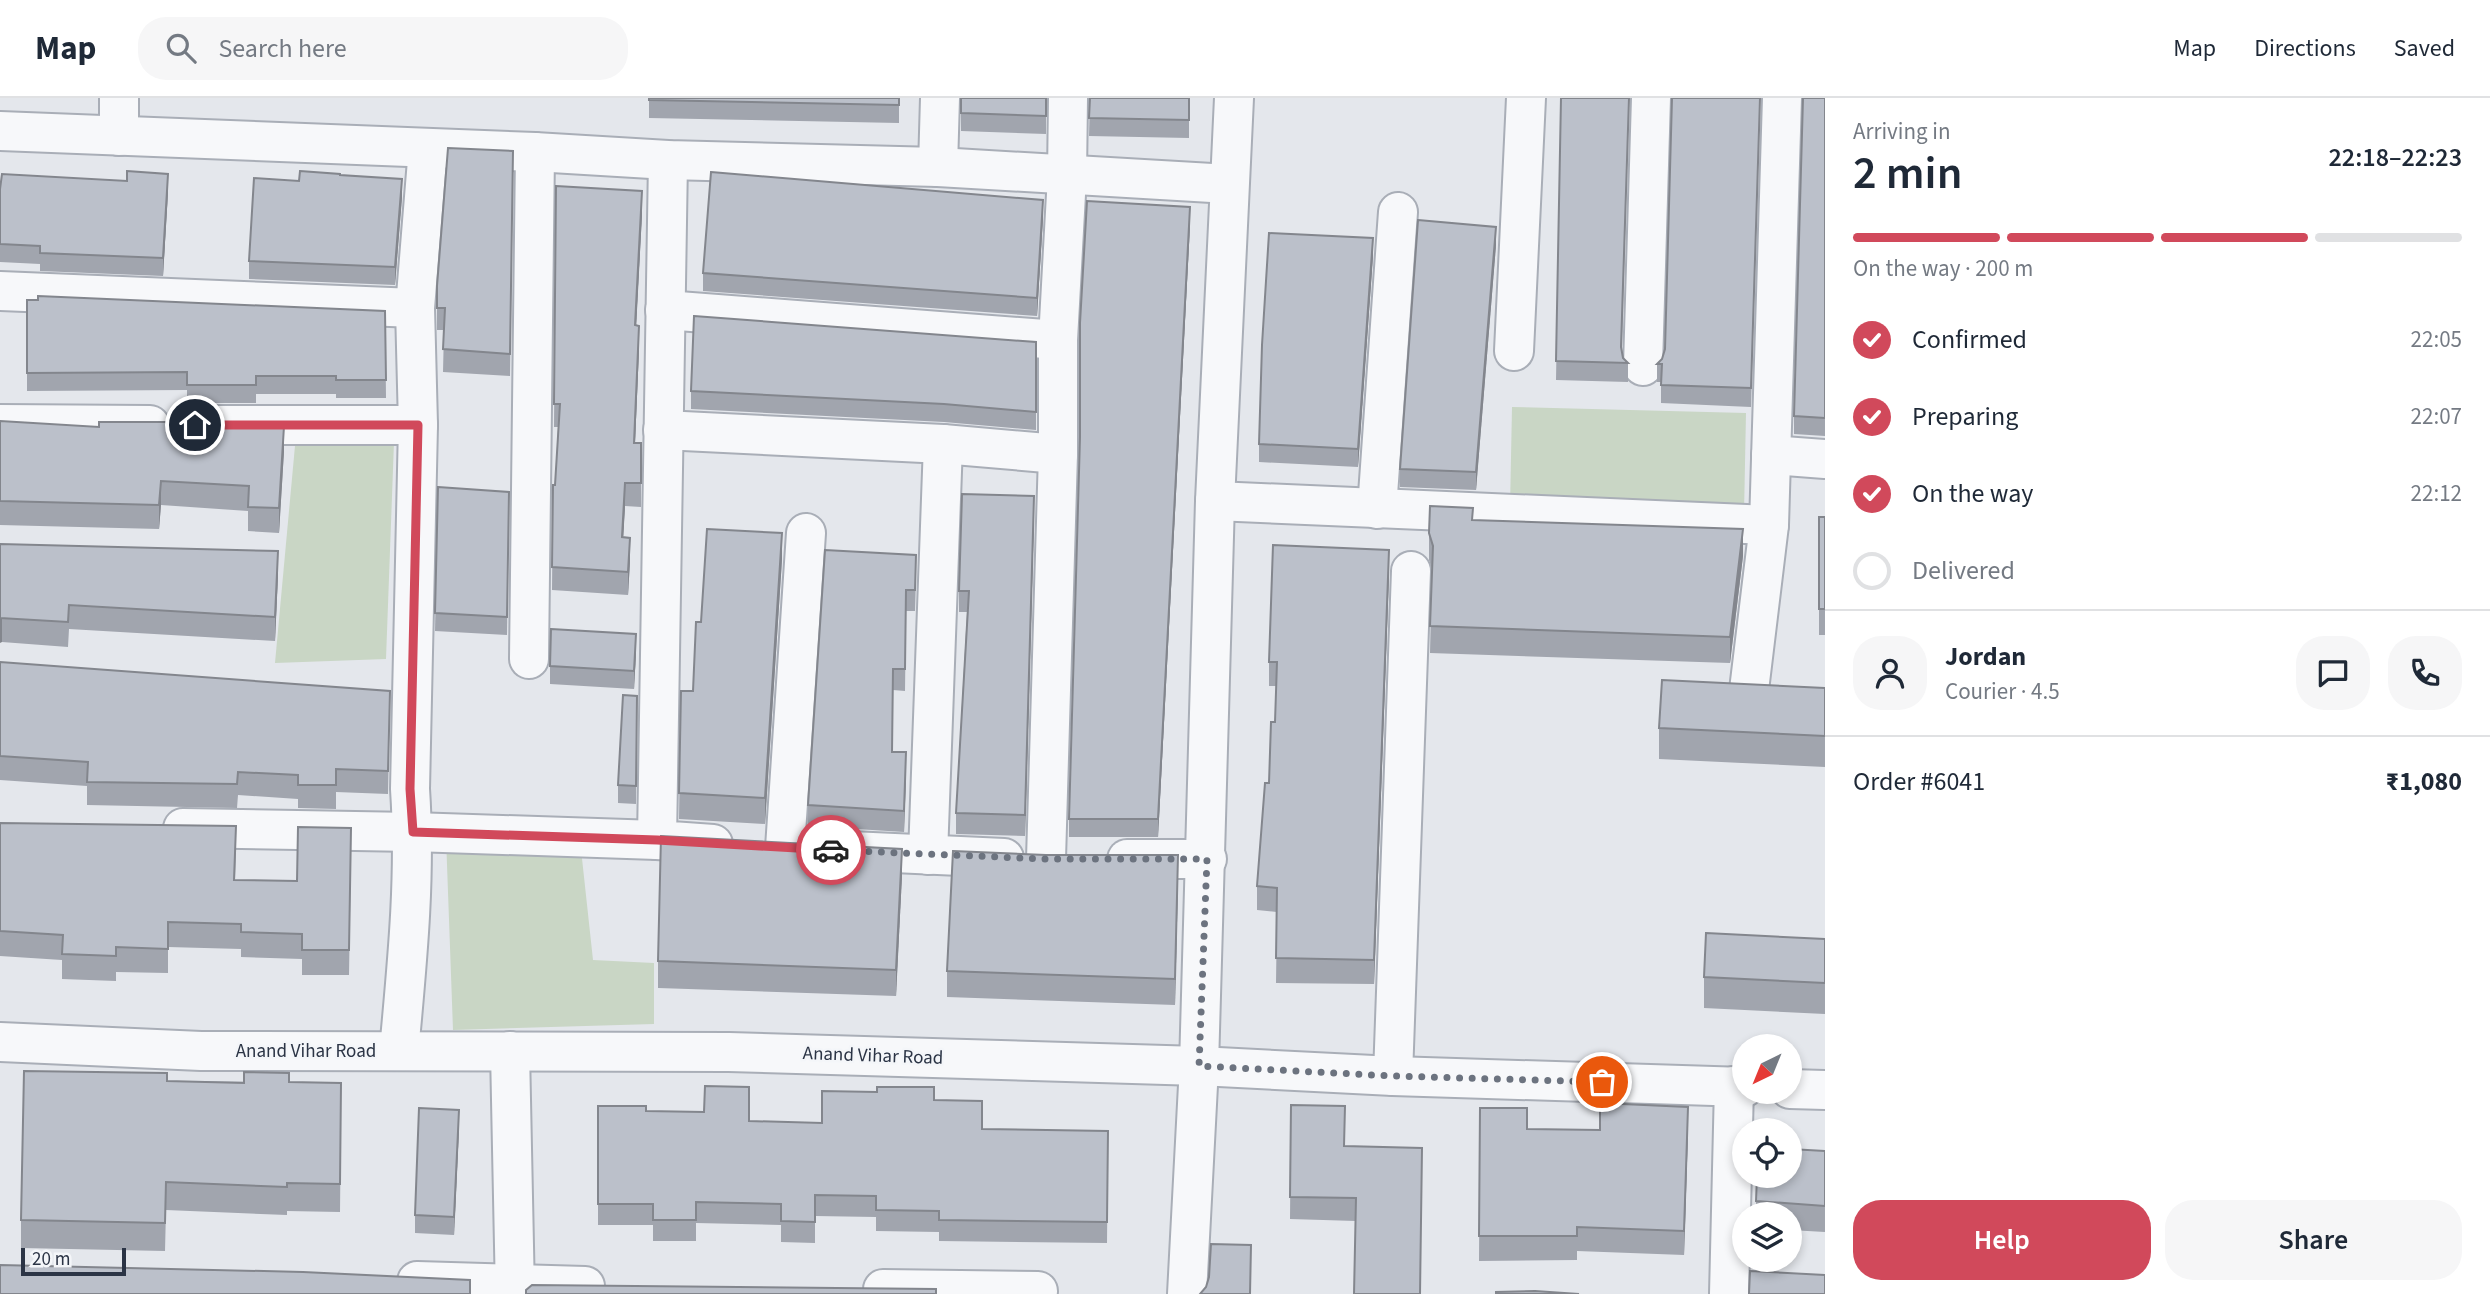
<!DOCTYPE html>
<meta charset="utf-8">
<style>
body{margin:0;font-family:"Source Sans 3",sans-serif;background:#f6f6f7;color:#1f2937;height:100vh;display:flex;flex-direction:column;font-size:26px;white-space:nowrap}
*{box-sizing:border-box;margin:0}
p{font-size:23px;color:#747a83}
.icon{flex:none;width:38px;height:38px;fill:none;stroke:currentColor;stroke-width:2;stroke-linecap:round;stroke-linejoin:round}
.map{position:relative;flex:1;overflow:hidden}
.details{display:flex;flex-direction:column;background:#fff;width:665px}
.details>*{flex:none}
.needle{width:46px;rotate:223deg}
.fabs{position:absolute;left:1732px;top:936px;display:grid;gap:14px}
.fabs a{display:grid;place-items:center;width:70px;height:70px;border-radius:50%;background:#fff;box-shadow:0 4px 10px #0003;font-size:35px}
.scale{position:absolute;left:21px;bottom:18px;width:105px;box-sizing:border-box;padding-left:7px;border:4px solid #2b3445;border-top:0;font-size:19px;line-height:24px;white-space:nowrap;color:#2b3445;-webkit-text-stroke:5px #f4f6f9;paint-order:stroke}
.pin{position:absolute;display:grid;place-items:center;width:60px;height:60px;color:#fff;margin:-30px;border:4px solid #fff;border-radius:50%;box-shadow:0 2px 7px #0007}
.courier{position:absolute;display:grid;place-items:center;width:70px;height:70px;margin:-35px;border:5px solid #d1495b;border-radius:50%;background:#fff;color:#222;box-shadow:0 2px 9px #0007}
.overview em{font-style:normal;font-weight:600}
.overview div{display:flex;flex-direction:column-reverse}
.overview{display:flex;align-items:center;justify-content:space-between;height:119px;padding:0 28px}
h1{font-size:46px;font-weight:600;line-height:52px}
.bar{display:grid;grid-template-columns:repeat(4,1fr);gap:10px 7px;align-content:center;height:84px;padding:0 28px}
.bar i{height:9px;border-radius:5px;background:#e0e1e3}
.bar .active{background:#d1495b}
.bar p{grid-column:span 4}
.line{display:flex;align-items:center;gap:18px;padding:0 28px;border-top:2px solid #e0e1e3}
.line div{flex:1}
.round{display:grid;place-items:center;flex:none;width:74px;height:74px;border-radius:28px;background:#f6f6f7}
ol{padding:0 28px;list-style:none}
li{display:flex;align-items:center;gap:21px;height:77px}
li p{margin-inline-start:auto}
li .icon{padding:7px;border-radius:50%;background:#d1495b;color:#fff;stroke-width:4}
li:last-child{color:#747a83}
li i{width:38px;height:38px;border:4px solid #e0e1e3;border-radius:50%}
.cta{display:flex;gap:14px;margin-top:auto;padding:14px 28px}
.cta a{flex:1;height:80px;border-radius:28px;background:#d1495b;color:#fff;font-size:28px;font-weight:600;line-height:80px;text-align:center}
.cta a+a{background:#f6f6f7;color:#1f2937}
header{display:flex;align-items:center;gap:42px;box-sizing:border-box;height:98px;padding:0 35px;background:#fff;border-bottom:2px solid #e0e1e3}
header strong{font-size:33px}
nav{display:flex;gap:38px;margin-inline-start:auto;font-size:24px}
.search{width:490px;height:63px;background:#f6f6f7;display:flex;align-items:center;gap:18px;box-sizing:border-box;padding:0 24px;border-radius:28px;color:#747a83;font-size:26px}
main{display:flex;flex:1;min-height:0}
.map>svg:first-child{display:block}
</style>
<header>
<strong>Map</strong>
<div class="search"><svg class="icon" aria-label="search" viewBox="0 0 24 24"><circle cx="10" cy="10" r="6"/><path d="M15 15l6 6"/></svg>Search here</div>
<nav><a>Map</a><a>Directions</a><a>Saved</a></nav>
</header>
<main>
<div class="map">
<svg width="1825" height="1196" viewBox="0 0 1825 1196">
<rect width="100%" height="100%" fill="#e4e7ec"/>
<g fill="#c9d6c5">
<polygon points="1512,309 1746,315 1744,416 1510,410"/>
<polygon points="296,337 394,344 386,561 275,565"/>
<polygon points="446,739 580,742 593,862 654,865 654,926 453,932"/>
</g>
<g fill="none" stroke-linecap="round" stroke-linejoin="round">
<g stroke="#a9aeb7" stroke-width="42">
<g id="minor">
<polyline points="0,33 535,54 668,62 938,69 1229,86"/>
<polyline points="119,38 119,0"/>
<polyline points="668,62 657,742 713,746"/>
<polyline points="938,69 940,0"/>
<polyline points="0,193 415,210"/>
<polyline points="665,212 1058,242"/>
<polyline points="1514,253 1526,0"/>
<polyline points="1643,268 1651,0"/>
<polyline points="0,326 150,327"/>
<polyline points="207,327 418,327"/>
<polyline points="663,332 943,346 1058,356"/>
<polyline points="1771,357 1825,361"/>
<polyline points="1215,403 1769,427"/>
<polyline points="1377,411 1398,114"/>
<polyline points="529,561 535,54"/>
<polyline points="1749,592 1769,427 1782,0"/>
<polyline points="183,730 413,734 657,742"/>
<polyline points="785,750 806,435"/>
<polyline points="850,753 1004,760"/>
<polyline points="928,757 943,346"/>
<polyline points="1046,761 1058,356 1058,242 1067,78 1068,0"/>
<polyline points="1127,761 1207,761"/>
<polyline points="0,944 201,953 729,954 1199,968 1393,978 1745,989"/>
<path d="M399,953C407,866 416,779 410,691L418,327L415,210L428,50"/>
<polyline points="510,953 515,1196"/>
<polyline points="1393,978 1411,473"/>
<polyline points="1790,991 1825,992"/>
<polyline points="417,1183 585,1188"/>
<polyline points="883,1191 1038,1193"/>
<polyline points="1187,1196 1199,968 1215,403 1234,0"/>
<polyline points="1729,1196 1734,988"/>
</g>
</g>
<use href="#minor" stroke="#f7f8fa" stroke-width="38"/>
</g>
<g fill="#a1a5ae">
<polygon points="649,0 899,0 899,25 649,20"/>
<polygon points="961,0 1046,0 1046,36 961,33"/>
<polygon points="1090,0 1189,0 1189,40 1089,38"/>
<polygon points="1561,0 1629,0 1622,251 1623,260 1628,265 1628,284 1556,282"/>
<polygon points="1672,0 1760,0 1751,309 1661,305 1661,284 1657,284 1657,266 1662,261 1665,251"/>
<polygon points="1825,0 1825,338 1794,336 1794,318"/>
<polygon points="513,53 510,278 443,274 444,232 437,232 437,188"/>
<polygon points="340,77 402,99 395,187 249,181 249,163 299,83"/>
<polygon points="556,88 642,116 636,228 639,251 635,345 641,345 641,409 625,408 623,439 630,463 628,497 552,492 553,387 555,387 558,329 554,329"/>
<polygon points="0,91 168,94 163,178 40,173 40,166 0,164"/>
<polygon points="1043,120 1037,218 703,193 703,175"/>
<polygon points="1190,127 1158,739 1069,739 1069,721"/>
<polygon points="1496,147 1476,392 1400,389 1400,371"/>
<polygon points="1373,158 1358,369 1259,364 1259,346"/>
<polygon points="27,202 385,213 386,300 336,300 336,296 256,296 256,305 187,305 187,292 27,293"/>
<polygon points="1036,244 1036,332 944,324 691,311 691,293"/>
<polygon points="0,323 99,329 256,326 284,353 279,435 248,433 248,413 161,407 159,431 0,427"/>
<polygon points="438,389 509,394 507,537 435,533"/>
<rect x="1819" y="419" width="6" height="118"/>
<polygon points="1034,420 1025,738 956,736 956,715 967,514 959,514 959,493"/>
<polygon points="1473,422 1743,458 1730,565 1430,555 1432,471 1429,462 1429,435"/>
<polygon points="0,446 278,477 275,543 69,531 68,549 2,544"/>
<polygon points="825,452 916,479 915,513 906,513 905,593 893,592 893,654 906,676 904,734 808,728 808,707"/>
<polygon points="782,461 765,726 679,721 681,593 693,593 701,524"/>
<polygon points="1389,476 1374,886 1276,885 1277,814 1257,812 1257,788 1269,685 1275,624 1276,588 1269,588 1269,564"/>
<polygon points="636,554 634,591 550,586 550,568"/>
<polygon points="0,564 390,593 388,696 336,694 336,711 298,710 298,701 238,697 237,710 87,707 87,688 0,682"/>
<polygon points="1825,590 1825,669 1659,661 1659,630"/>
<polygon points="637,598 636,706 618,705 618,687"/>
<polygon points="0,725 236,753 235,782 297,783 351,755 349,877 302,877 302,861 241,859 241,851 168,849 168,875 116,874 116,883 62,881 62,862 0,858"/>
<polygon points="902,777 896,898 658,890 658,863"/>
<polygon points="1178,783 1175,907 947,899 947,873"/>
<polygon points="1825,841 1825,916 1704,910 1704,879"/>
<polygon points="167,983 289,984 341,1013 340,1114 287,1113 287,1117 166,1112 165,1153 21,1150 21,1122"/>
<polygon points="934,1002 982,1031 1108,1033 1107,1145 939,1143 939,1134 876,1133 876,1119 815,1118 815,1145 781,1144 781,1127 696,1125 696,1143 653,1143 653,1127 598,1127 598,1008 646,1013 704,1014 749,1023 822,1025"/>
<polygon points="1291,1007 1344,1048 1422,1050 1356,1123 1290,1121"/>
<polygon points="1480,1010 1527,1031 1688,1034 1684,1157 1577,1153 1577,1162 1479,1163"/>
<polygon points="459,1030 454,1137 415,1135 415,1117"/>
<polygon points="1825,1053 1825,1134 1790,1132 1790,1116 1756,1116 1756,1103"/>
</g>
<g fill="#83868d">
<polygon points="168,76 168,94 163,178 163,160"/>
<polygon points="402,81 402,99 395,187 395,169"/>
<polygon points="642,93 642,116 635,251 635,227"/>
<polygon points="1043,102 1043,120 1037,218 1037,200"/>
<polygon points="1190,109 1190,127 1158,739 1158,721"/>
<polygon points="1496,129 1496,147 1476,392 1476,374"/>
<polygon points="1373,140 1373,158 1358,369 1358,351"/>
<polygon points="639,228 639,251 634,368 634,345"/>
<polygon points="284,328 284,353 279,435 279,410"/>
<polygon points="161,383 161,407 159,431 159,407"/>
<polygon points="625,385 625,408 622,463 622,439"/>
<polygon points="1034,398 1034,420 1025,738 1025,717"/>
<polygon points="1743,431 1743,458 1730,565 1730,539"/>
<polygon points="782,435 782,461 765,726 765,700"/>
<polygon points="630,440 630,463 628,497 628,474"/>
<polygon points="1389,452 1389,476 1374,886 1374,862"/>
<polygon points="278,453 278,477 275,543 275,519"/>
<polygon points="0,520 2,520 2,544 0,545"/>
<polygon points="636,536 636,554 634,591 634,573"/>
<polygon points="906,654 906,676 904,734 904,713"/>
<polygon points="902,751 902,777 896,898 896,872"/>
<polygon points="1178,757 1178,783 1175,907 1175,881"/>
<polygon points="1688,1009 1688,1034 1684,1157 1684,1133"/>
<polygon points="459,1012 459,1030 454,1137 454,1119"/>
</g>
<g fill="#bbc0ca" stroke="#83868d" stroke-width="2">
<polygon points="649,0 899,0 899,7 649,2"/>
<polygon points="961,0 1046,0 1046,18 961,15"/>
<polygon points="1090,0 1189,0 1189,22 1089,20"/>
<polygon points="1561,0 1629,0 1621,249 1623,260 1628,265 1556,263"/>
<polygon points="1672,0 1760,0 1751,290 1661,287 1662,266 1657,266 1662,261 1665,251"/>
<polygon points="1803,0 1825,0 1825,320 1794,318"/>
<polygon points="448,50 513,53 510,256 443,251 445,210 437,210 437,188"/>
<polygon points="127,73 168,76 163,160 40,155 40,148 0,146 0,91 2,76 127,83"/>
<polygon points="300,73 340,76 340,77 402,81 395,169 249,163 254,80 299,83"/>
<polygon points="711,74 1043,102 1037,200 703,175"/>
<polygon points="556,88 642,93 635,227 639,228 634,345 641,345 641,385 625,385 622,439 630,440 628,474 552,469 553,387 555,387 560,306 554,306"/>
<polygon points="1087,103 1190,109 1158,721 1069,721 1080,339 1080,225"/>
<polygon points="1418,122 1496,129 1476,374 1400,371"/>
<polygon points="1269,135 1373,140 1358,351 1259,346 1262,247"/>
<polygon points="38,198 385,213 386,282 336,282 336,278 256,278 256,287 187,287 187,274 27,275 27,202 38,202"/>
<polygon points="694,218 1036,244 1036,314 944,306 691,293"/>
<polygon points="0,323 99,329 99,324 256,324 256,326 284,328 279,410 248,409 249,388 161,383 159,407 0,403"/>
<polygon points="438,389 509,394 507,519 435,515"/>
<polygon points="962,396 1034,398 1025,717 956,715 969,493 959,493"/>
<polygon points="1430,408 1473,410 1472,422 1743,431 1730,539 1430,528 1433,448 1429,435"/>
<rect x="1819" y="419" width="6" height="92"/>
<polygon points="707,431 782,435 765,700 679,695 681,593 693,593 696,524 701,524"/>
<polygon points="0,446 278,453 275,519 69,507 68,524 0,520"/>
<polygon points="1273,447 1389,452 1374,862 1276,860 1277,790 1257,788 1265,685 1269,685 1271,624 1275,624 1277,564 1269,564"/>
<polygon points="825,452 916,457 915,492 906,492 905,571 893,571 892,654 906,654 904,713 808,707"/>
<polygon points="551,531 636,536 634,573 550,568"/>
<polygon points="0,564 390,593 388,673 336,671 336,687 298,687 298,677 238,674 237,686 87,684 88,664 0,658"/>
<polygon points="1662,582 1825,590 1825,638 1659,630"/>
<polygon points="623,597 637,598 636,688 618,687"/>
<polygon points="0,725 236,728 234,782 297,783 298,729 351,730 349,852 302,852 302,836 241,834 241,826 168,824 168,851 116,849 116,858 62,856 63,837 0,833"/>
<polygon points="661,738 902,751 896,872 658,863"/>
<polygon points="953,753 1046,757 1178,757 1175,881 947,873"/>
<polygon points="1706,835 1825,841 1825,885 1704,879"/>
<polygon points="24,973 167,975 167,983 244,985 244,974 289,975 289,984 341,985 340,1086 287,1085 287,1089 166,1084 165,1125 21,1122"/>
<polygon points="705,988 749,989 749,1023 822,1025 822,993 877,994 877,989 934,989 934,1002 982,1003 982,1031 1108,1033 1107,1124 939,1122 939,1113 876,1112 876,1098 815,1097 815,1124 781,1123 781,1106 696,1104 696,1122 653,1122 653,1106 598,1106 598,1008 646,1008 646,1013 704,1014"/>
<polygon points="1600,1005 1688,1009 1684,1133 1577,1129 1577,1138 1479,1138 1480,1010 1527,1010 1527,1031 1600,1032"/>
<polygon points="1291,1007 1345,1008 1344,1048 1422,1050 1420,1196 1354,1196 1356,1100 1290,1099"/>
<polygon points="419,1010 459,1012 454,1119 415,1117"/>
<polygon points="1790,1051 1825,1053 1825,1108 1756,1103 1757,1078 1790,1078"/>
<polygon points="1211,1146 1251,1147 1250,1196 1200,1196 1206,1189 1209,1179"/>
<polygon points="0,1167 303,1174 470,1182 470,1196 0,1196"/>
<polygon points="1750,1173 1825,1177 1825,1196 1749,1196"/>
<polygon points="532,1187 936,1191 936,1196 526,1196 526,1192"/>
<polygon points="1535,1193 1579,1196 1496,1196 1496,1194"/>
</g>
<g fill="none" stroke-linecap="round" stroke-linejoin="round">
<polyline stroke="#6c737f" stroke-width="7" stroke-dasharray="0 12.6" points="831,752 1046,761 1207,761 1199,968 1393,978 1602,984"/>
<polyline stroke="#d1495b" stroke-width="9" points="195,327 418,327 410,691 413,734 657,742 831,752"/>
</g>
<g text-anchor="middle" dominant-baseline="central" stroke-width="5" stroke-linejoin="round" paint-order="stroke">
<g font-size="19" fill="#2b3445" stroke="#f4f6f9">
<text x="306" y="953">Anand Vihar Road</text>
<text transform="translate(873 958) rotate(2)">Anand Vihar Road</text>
</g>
</g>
</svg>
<div class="fabs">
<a><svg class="needle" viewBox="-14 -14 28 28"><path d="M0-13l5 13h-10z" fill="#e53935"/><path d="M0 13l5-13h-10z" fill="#747a83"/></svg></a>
<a><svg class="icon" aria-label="locate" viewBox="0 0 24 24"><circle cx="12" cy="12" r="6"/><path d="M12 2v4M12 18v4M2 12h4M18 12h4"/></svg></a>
<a><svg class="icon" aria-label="layers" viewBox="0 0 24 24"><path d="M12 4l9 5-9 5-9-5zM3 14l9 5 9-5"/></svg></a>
</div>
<div class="scale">20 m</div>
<div class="pin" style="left:1602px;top:984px;background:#ea580c"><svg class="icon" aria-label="bag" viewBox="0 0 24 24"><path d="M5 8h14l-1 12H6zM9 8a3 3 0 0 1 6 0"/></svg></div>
<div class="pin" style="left:195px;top:327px;background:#1f2937"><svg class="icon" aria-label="home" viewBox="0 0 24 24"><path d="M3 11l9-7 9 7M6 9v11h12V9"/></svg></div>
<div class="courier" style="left:831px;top:752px"><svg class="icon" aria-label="car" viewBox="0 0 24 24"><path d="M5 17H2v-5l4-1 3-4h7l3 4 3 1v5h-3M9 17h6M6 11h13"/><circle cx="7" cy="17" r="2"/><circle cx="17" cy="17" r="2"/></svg></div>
</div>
<section class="details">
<div class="overview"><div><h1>2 min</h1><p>Arriving in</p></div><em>22:18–22:23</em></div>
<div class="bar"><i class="active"></i><i class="active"></i><i class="active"></i><i></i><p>On the way · 200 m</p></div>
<ol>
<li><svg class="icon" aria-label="check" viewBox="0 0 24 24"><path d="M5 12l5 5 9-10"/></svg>Confirmed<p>22:05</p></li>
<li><svg class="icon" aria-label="check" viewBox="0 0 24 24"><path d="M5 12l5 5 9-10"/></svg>Preparing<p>22:07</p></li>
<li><svg class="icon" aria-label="check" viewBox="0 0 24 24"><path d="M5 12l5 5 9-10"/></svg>On the way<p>22:12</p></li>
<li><i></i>Delivered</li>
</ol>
<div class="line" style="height:126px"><a class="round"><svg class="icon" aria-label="person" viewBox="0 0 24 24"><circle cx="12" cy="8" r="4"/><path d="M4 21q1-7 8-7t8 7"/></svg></a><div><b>Jordan</b><p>Courier · 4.5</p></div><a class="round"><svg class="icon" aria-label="chat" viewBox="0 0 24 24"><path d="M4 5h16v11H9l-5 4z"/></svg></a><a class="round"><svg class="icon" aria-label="phone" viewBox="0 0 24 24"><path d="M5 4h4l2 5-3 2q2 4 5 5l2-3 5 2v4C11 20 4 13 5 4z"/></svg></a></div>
<div class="line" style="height:91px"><div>Order #6041</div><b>₹1,080</b></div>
<div class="cta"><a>Help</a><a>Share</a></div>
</section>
</main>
